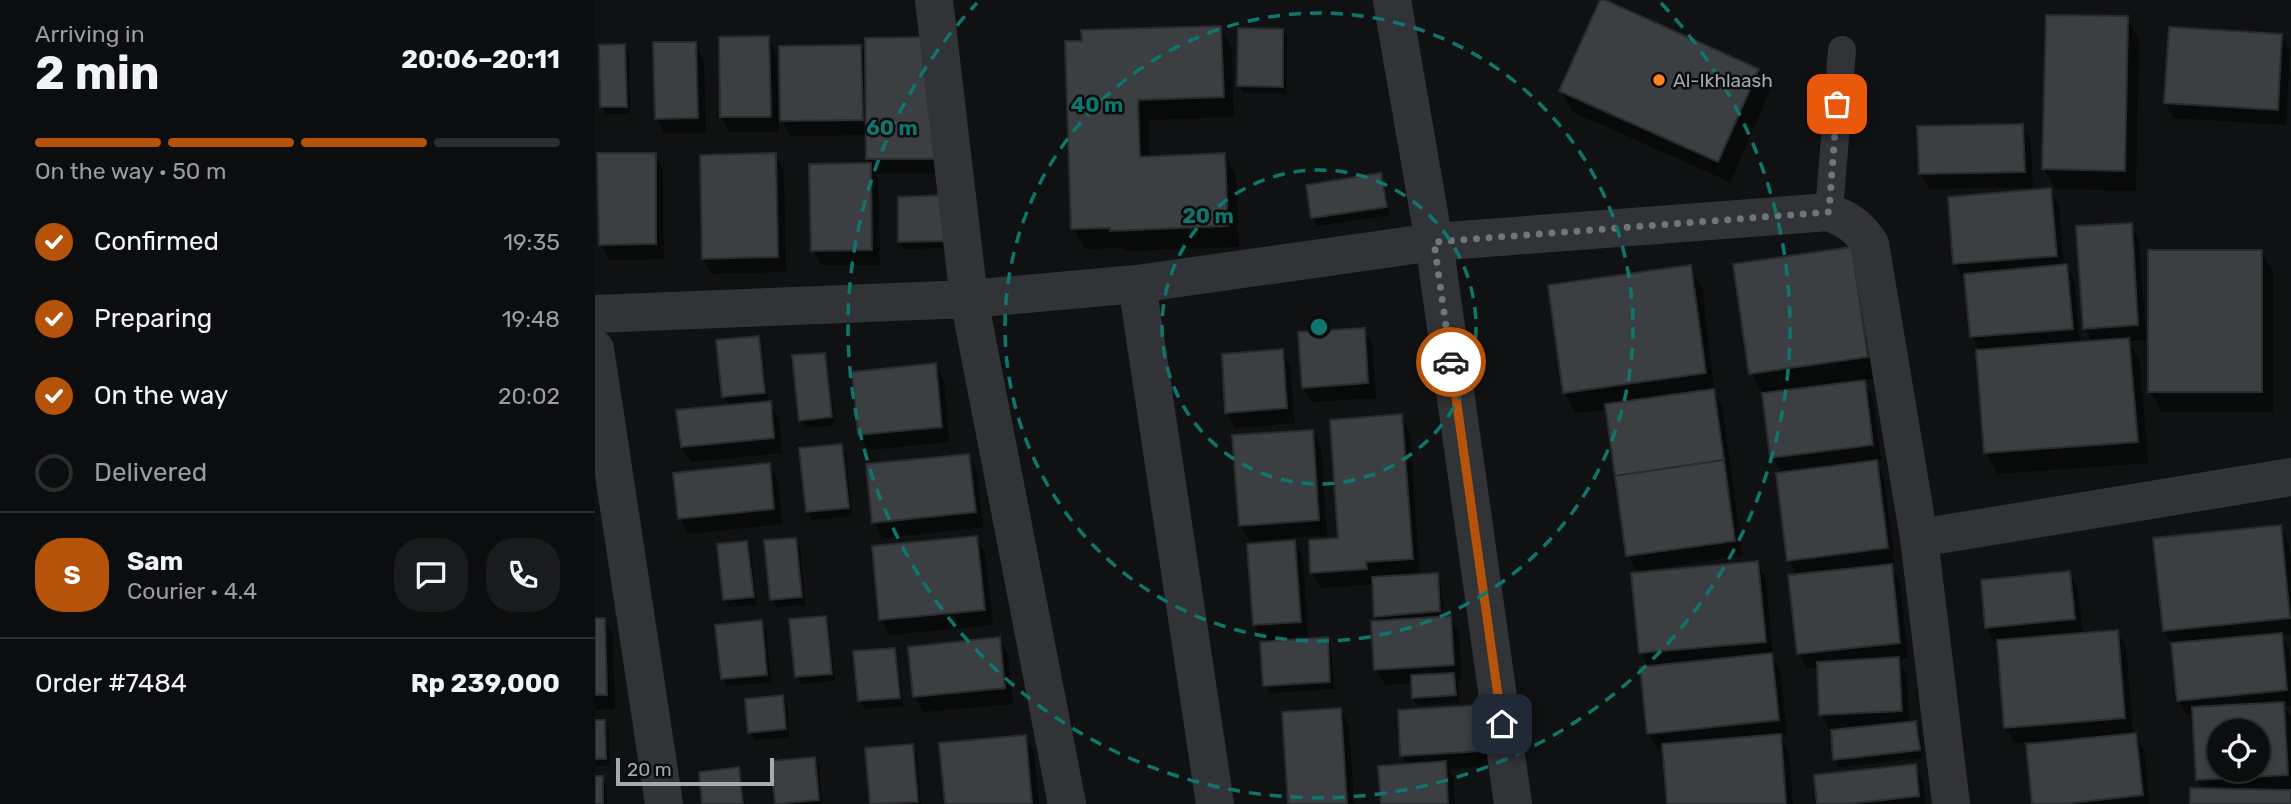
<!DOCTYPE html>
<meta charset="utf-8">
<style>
body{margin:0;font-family:Rubik,sans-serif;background:#1a1b1c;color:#f1f3f6;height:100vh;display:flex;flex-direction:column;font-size:26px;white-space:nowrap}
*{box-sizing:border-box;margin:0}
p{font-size:23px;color:#9a9c9e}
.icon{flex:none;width:38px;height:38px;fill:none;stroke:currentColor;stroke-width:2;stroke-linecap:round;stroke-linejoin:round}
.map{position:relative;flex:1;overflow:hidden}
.side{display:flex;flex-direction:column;background:#0c0d0e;width:595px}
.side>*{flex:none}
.buttons{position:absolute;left:1612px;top:719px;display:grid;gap:14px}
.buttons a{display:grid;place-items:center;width:63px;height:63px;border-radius:50%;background:#0c0d0e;box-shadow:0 4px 10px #0003,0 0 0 2px #2c2d2e;font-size:35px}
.scale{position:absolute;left:21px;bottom:18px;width:158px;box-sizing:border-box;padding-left:7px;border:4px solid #a0abb4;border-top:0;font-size:19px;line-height:24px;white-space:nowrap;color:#a0abb4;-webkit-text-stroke:5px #0c0c0d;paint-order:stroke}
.pin{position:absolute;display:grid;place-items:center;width:60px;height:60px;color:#fff;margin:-30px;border-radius:14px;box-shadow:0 4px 10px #0006}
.courier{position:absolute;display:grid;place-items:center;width:70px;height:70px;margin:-35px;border:5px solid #b45309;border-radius:50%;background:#fff;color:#222;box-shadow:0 2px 9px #0007}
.headline em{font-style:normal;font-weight:700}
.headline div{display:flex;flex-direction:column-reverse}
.headline{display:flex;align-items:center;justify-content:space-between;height:119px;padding:0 35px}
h1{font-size:46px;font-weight:700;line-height:52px}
.bar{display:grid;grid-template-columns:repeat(4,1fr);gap:10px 7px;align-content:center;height:84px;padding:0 35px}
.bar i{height:9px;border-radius:5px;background:#2c2d2e}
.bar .current{background:#b45309}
.bar p{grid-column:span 4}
.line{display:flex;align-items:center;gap:18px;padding:0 35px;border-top:2px solid #2c2d2e}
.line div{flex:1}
.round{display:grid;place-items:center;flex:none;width:74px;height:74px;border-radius:28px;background:#1a1b1c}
ol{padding:0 35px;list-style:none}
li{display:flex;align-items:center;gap:21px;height:77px}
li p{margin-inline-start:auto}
li .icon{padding:7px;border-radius:50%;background:#b45309;color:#fff;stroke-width:4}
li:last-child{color:#9a9c9e}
li i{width:38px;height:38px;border:4px solid #2c2d2e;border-radius:50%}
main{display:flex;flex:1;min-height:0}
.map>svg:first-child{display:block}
</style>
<main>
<section class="side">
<div class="headline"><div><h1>2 min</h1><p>Arriving in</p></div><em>20:06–20:11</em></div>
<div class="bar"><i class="current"></i><i class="current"></i><i class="current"></i><i></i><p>On the way · 50 m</p></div>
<ol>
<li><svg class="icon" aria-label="check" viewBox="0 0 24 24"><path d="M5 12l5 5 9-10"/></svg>Confirmed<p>19:35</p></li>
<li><svg class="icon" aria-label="check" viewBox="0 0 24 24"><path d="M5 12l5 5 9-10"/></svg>Preparing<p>19:48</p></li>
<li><svg class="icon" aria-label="check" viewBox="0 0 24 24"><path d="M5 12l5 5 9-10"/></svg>On the way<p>20:02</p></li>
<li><i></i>Delivered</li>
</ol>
<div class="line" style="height:126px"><b class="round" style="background:#b45309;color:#fff">S</b><div><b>Sam</b><p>Courier · 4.4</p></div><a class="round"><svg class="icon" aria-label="chat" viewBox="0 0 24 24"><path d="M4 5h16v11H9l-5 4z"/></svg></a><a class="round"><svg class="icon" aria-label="phone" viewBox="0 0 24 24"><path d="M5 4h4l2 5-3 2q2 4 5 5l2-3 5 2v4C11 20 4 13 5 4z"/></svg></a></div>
<div class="line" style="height:91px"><div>Order #7484</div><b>Rp 239,000</b></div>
</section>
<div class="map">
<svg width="1696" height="804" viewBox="0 0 1696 804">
<rect width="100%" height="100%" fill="#101112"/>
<g fill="#0007" fill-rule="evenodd">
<polygon points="1532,18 1544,39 1541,191 1461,189 1449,169"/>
<polygon points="625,28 637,48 639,117 554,120 555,158 629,155 641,176 644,247 529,251 527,248 490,249 478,228 489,42"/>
<polygon points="687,30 692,38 691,94 649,93 644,85"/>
<polygon points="1686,35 1695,51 1691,125 1579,118 1570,103"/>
<polygon points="173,38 182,53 184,132 135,132 126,117"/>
<polygon points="100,44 109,60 111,133 70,134 61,118"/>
<polygon points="29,46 34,54 35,114 11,114 7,106"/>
<polygon points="265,47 349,173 280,174 283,180 285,265 226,265 218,250 216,166 276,165 273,159 273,135 196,136 187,121"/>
<polygon points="1163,71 1175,91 1135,182 978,112 966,91"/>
<polygon points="1427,126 1436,141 1438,187 1335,189 1326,174"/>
<polygon points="60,154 68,170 69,259 15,260 6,245"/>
<polygon points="180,155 189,171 191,272 117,274 108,259"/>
<polygon points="785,175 790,183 795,215 722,226 718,218 713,186"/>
<polygon points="1455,190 1464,205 1469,266 1471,266 1480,282 1485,344 1498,343 1490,328 1536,225 1544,240 1551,340 1534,341 1545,361 1553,463 1403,474 1391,453 1383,352 1386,352 1377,337 1371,278 1368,278 1360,263"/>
<polygon points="354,197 358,248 310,249 305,241"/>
<polygon points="1256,249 1284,378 1268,380 1278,397 1286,460 1280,461 1289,478 1300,563 1295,564 1305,582 1313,658 1303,659 1312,674 1314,723 1320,722 1325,730 1328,758 1244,767 1240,759 1237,730 1235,730 1226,715 1224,667 1212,669 1203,653 1203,576 1194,560 1187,474 1177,457 1168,394 1156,373"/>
<polygon points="1666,251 1678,272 1678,412 1567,412 1555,391"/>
<polygon points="1095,267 1107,288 1120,394 1127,406 1148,556 1041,571 1033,555 1013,409 981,413 969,392"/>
<polygon points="769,330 778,345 781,398 717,402 708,387"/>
<polygon points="163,337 167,345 173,403 184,418 187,453 96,462 87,447 135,406 129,397"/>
<polygon points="687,351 695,367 700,423 641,428 632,412"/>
<polygon points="229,355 233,363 240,425 210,428 205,420"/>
<polygon points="340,365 349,380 354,442 274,450 265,435"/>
<polygon points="806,416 815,432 825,576 842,575 846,583 849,618 855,617 864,633 867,680 863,680 864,703 823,705 818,698 818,683 790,685 781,670 785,622 781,616 779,584 726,588 717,573 745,540"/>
<polygon points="717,432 726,447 732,535 655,541 646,526"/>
<polygon points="246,446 251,454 257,516 217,520 212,512"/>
<polygon points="374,456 382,472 388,527 288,538 279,522"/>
<polygon points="174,465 183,480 187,524 94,534 85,519 80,474"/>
<path d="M1685,527L1694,543L1696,567V634L1686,635L1694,650L1696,668V706H1689L1696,718V804H1597L1609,790L1602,779L1599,715H1592L1583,700L1578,646L1569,631ZM1624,732H1662V770H1624Z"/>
<polygon points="381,538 390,553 398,625 295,635 286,619"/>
<polygon points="200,539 205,547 210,605 181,607 177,599"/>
<polygon points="699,542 708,557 713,637 697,638 697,641 732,639 736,647 739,689 675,693 670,685 670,643 660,625"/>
<polygon points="152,543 156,551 162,605 134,607 130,599"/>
<polygon points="1162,563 1171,578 1178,658 1185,670 1192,735 1185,736 1194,752 1198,804 1074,804 1069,748 1062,748 1053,733 1054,668 1046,652"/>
<polygon points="1474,572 1483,588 1488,634 1522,631 1531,647 1538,735 1549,750 1555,804 1439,804 1441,741 1420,743 1411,728 1404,642 1400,643 1392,627"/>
<polygon points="230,618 234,625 240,681 206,684 202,677"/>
<polygon points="0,620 9,620 18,635 20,709 0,710"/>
<polygon points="166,622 171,630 176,682 132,686 127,678"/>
<polygon points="404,639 413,654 418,704 329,712 320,697"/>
<polygon points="299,650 303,657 308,706 270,709 265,701 260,653"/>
<polygon points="187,697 192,705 194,737 160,740 155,732"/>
<polygon points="883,707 892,722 896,766 853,769 858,778 860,804 787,804 813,765 807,756"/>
<polygon points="745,709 754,725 759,804 695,804"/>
<polygon points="9,721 14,729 15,766 0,766 0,722"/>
<polygon points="430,737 439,752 444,804 352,804"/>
<polygon points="317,746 322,754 326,804 277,804 272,750"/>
<polygon points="219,759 224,767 227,804 182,804 178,763"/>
<polygon points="1320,766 1328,781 1331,804 1224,804"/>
<polygon points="143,769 147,777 150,804 109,804"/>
<polygon points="0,778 7,778 11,786 12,804 0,804"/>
</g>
<g fill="#3c3f42" stroke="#2a2b2e" stroke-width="2" fill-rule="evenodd">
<polygon points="1005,0 1010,0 1164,69 1123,162 964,91"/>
<polygon points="1451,15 1533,16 1530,171 1447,169"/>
<polygon points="626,26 629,97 543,100 545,157 630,153 633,226 515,231 515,228 476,229 470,41 487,41 486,30"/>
<polygon points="1574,27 1687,34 1683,110 1569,103"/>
<polygon points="643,28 688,29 688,87 642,86"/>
<polygon points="174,36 176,117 125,117 124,37"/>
<polygon points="340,37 342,159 271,159 270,38"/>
<polygon points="58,42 101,42 103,118 60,119"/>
<polygon points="30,44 32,107 5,107 4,45"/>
<polygon points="266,45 268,120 185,121 184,46"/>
<polygon points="1428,124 1430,172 1324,174 1322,126"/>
<polygon points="2,153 61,153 61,244 4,245"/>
<polygon points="181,153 183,257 107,259 105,155"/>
<polygon points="276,163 277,250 216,251 214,164"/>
<polygon points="786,173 792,207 716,218 711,185"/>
<polygon points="1456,188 1462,256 1358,264 1353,197"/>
<polygon points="355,195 355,241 303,242 303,197"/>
<polygon points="1537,223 1543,325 1488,329 1481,226"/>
<polygon points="1257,247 1273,357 1154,374 1138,264"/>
<rect x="1553" y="250" width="114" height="142"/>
<polygon points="1472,264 1478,329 1375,337 1369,274"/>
<polygon points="1096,265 1111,373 968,393 953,285"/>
<polygon points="770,328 773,383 707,388 703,332"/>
<polygon points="164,336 170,393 127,397 121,340"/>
<polygon points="1534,338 1543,442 1389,453 1381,350"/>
<polygon points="688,349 692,408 630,413 627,354"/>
<polygon points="230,353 237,417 204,421 197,355"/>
<polygon points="341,363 347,427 263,435 257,372"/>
<polygon points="1270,380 1278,445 1175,458 1167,393"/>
<polygon points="1119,389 1129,460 1020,476 1010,404"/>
<polygon points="176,401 179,438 86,447 81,410"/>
<polygon points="807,414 818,559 771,562 772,569 715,573 714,540 743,538 735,420"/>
<polygon points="718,430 724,520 644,526 637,435"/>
<polygon points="247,444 254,508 211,512 204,448"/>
<polygon points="374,454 381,512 277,523 271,464"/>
<polygon points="1129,460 1140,541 1031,556 1020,476"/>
<polygon points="1282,460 1293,548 1192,561 1181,473"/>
<polygon points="175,463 179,509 83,519 78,473"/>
<polygon points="1686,525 1695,618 1568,631 1558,538"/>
<polygon points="382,536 390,610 284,620 277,546"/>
<polygon points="201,538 207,597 175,600 169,540"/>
<polygon points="700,540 706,622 658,625 652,544"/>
<polygon points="152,541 159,597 128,600 122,544"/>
<polygon points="1163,561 1171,642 1044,653 1036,573"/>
<polygon points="1297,564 1305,643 1202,654 1193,575"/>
<polygon points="1475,571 1480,619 1390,628 1386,580"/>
<polygon points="843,573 845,611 779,617 777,577"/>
<polygon points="231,616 237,674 200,677 194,619"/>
<polygon points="856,616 859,665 779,670 776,621"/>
<polygon points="0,618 10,618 12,695 0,695"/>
<polygon points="167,620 172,675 126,679 120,625"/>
<polygon points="1523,630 1530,718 1409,728 1402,640"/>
<polygon points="1687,633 1692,690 1582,701 1576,643"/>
<polygon points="405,637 410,688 318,697 313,647"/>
<polygon points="733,637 735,682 668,686 665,642"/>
<polygon points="300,648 305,698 263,701 258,651"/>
<polygon points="1177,653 1184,720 1052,734 1045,667"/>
<polygon points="1304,657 1307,711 1224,715 1222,662"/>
<polygon points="859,673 861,695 817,698 816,675"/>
<polygon points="188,695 191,729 153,733 150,699"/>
<path d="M1689,702L1693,775L1601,780L1597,707ZM1624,732H1662V770H1624Z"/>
<polygon points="884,705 888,751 805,756 803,710"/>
<polygon points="746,708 752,804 693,804 687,712"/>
<polygon points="0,720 10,720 11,759 0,759"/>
<polygon points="1321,721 1325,750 1238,760 1236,730"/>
<polygon points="1541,733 1548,795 1468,804 1437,804 1431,744"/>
<polygon points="1186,734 1191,804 1072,804 1067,744"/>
<polygon points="431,735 437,804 350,804 344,743"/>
<polygon points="318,744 323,802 275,804 270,748"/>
<polygon points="220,757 224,800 180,804 176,761"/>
<polygon points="851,761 853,804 786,804 783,766"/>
<polygon points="1321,764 1324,796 1252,804 1222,804 1219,775"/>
<polygon points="144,767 148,804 107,804 104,772"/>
<rect x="0" y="776" width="8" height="28"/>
<polygon points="1595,788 1696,790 1696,804 1595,804"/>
</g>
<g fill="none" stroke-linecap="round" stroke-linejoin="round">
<polyline stroke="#313337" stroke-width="28" points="1234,212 1247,50"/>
<g stroke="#313337" stroke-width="38">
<polyline points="339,0 374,299 472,804"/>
<polyline points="797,0 839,242 918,804"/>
<polyline points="542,284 620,804"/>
<path d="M0,314L374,299L542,284L839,242L1234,212C1253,220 1263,226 1275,244L1324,538L1356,804"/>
<polyline points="0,349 69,804"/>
<polyline points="1324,538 1696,477"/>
</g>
</g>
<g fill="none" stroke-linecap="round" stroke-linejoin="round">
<polyline stroke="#6e757b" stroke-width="7" stroke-dasharray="0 12.6" points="856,362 839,242 1234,212 1242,104"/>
<polyline stroke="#b45309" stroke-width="9" points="856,362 907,724"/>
</g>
<g fill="none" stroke="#0f766e" stroke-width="3.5" stroke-dasharray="12 9">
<circle cx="724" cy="327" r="157"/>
<circle cx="724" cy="327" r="314"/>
<path d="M1066 3A471 471 0 1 1 382 3"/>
</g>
<circle fill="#ff841c" stroke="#0c0c0d" stroke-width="2.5" cx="1064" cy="80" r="7"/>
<g text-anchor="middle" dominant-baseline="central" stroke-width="5" stroke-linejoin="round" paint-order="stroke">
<g font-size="19" fill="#a0abb4" stroke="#0c0c0d" text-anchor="start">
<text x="1078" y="80">Al-Ikhlaash</text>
</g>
</g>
<circle cx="724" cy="327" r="10" fill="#0f766e" stroke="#0c0c0d" stroke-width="3.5"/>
<g font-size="21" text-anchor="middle" font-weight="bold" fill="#0f766e" stroke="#0c0c0d" stroke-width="5" stroke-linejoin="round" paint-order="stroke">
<text x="502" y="112">40 m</text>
<text x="297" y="135">60 m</text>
<text x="613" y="223">20 m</text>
</g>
</svg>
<div class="buttons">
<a><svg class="icon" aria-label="locate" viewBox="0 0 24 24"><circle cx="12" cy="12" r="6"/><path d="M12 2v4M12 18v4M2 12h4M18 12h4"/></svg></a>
</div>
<div class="scale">20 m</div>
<div class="pin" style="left:1242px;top:104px;background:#ea580c"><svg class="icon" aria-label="bag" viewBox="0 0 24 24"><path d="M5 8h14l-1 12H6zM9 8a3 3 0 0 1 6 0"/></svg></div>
<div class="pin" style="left:907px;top:724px;background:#1f2937"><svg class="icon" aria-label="home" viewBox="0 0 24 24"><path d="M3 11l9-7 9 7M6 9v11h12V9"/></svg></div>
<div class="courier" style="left:856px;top:362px"><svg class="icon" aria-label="car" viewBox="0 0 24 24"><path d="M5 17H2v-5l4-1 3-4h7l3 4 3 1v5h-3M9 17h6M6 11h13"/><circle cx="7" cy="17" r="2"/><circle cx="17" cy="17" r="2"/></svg></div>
</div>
</main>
